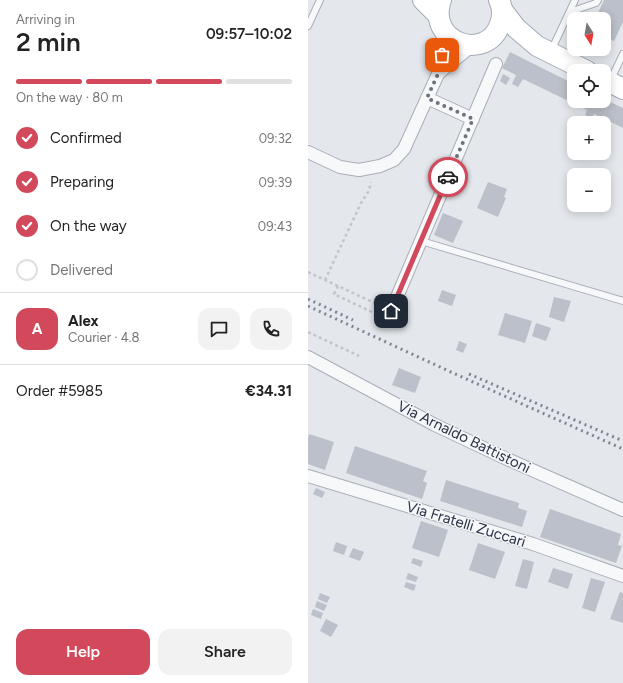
<!DOCTYPE html>
<meta charset="utf-8">
<style>
body{margin:0;font-family:Figtree,sans-serif;background:#f2f2f2;color:#222;height:100vh;display:flex;flex-direction:column;font-size:15px;white-space:nowrap}
*{box-sizing:border-box;margin:0}
p{font-size:13px;color:#767676}
.icon{flex:none;width:22px;height:22px;fill:none;stroke:currentColor;stroke-width:2;stroke-linecap:round;stroke-linejoin:round}
.map{position:relative;flex:1;overflow:hidden}
.side{display:flex;flex-direction:column;background:#fff;width:308px}
.side>*{flex:none}
.needle{width:26px;rotate:169deg}
.fabs{position:absolute;left:259px;top:12px;display:grid;gap:8px}
.fabs a{display:grid;place-items:center;width:44px;height:44px;border-radius:8px;background:#fff;box-shadow:0 2px 10px #0003;font-size:20px}
.pin{position:absolute;display:grid;place-items:center;width:34px;height:34px;color:#fff;margin:-17px;border-radius:8px;box-shadow:0 2px 6px #0006}
.courier{position:absolute;display:grid;place-items:center;width:40px;height:40px;margin:-20px;border:3px solid #d1495b;border-radius:50%;background:#fff;color:#222;box-shadow:0 1px 5px #0007}
.summary em{font-style:normal;font-weight:600}
.summary div{display:flex;flex-direction:column-reverse}
.summary{display:flex;align-items:center;justify-content:space-between;height:68px;padding:0 16px}
h1{font-size:26px;font-weight:600;line-height:30px}
.bar{display:grid;grid-template-columns:repeat(4,1fr);gap:6px 4px;align-content:center;height:48px;padding:0 16px}
.bar i{height:5px;border-radius:3px;background:#e0e0e0}
.bar .selected{background:#d1495b}
.bar p{grid-column:span 4}
.line{display:flex;align-items:center;gap:10px;padding:0 16px;border-top:1px solid #e0e0e0}
.line div{flex:1}
.round{display:grid;place-items:center;flex:none;width:42px;height:42px;border-radius:12px;background:#f2f2f2}
ol{padding:0 16px;list-style:none}
li{display:flex;align-items:center;gap:12px;height:44px}
li p{margin-inline-start:auto}
li .icon{padding:4px;border-radius:50%;background:#d1495b;color:#fff;stroke-width:4}
li:last-child{color:#767676}
li i{width:22px;height:22px;border:2px solid #e0e0e0;border-radius:50%}
.cta{display:flex;gap:8px;margin-top:auto;padding:8px 16px}
.cta a{flex:1;height:46px;border-radius:12px;background:#d1495b;color:#fff;font-size:16px;font-weight:600;line-height:46px;text-align:center}
.cta a+a{background:#f2f2f2;color:#222}
main{display:flex;flex:1;min-height:0}
.map>svg:first-child{display:block}
</style>
<main>
<section class="side">
<div class="summary"><div><h1>2 min</h1><p>Arriving in</p></div><em>09:57–10:02</em></div>
<div class="bar"><i class="selected"></i><i class="selected"></i><i class="selected"></i><i></i><p>On the way · 80 m</p></div>
<ol>
<li><svg class="icon" aria-label="check" viewBox="0 0 24 24"><path d="M5 12l5 5 9-10"/></svg>Confirmed<p>09:32</p></li>
<li><svg class="icon" aria-label="check" viewBox="0 0 24 24"><path d="M5 12l5 5 9-10"/></svg>Preparing<p>09:39</p></li>
<li><svg class="icon" aria-label="check" viewBox="0 0 24 24"><path d="M5 12l5 5 9-10"/></svg>On the way<p>09:43</p></li>
<li><i></i>Delivered</li>
</ol>
<div class="line" style="height:72px"><b class="round" style="background:#d1495b;color:#fff">A</b><div><b>Alex</b><p>Courier · 4.8</p></div><a class="round"><svg class="icon" aria-label="chat" viewBox="0 0 24 24"><path d="M4 5h16v11H9l-5 4z"/></svg></a><a class="round"><svg class="icon" aria-label="phone" viewBox="0 0 24 24"><path d="M5 4h4l2 5-3 2q2 4 5 5l2-3 5 2v4C11 20 4 13 5 4z"/></svg></a></div>
<div class="line" style="height:52px"><div>Order #5985</div><b>€34.31</b></div>
<div class="cta"><a>Help</a><a>Share</a></div>
</section>
<div class="map">
<svg width="315" height="683" viewBox="0 0 315 683">
<rect width="100%" height="100%" fill="#e4e7ec"/>
<g fill="#bbc0ca">
<polygon points="296,0 315,0 315,22 306,41 296,37 296,19 287,19"/>
<polygon points="202,52 266,84 266,101 296,101 296,99 315,108 315,128 286,114 284,118 277,115 279,110 215,79 210,87 204,84 208,75 194,68"/>
<polygon points="195,74 202,78 198,85 192,81"/>
<polygon points="180,182 199,189 196,197 198,198 190,217 169,208"/>
<polygon points="135,213 155,221 145,243 126,235"/>
<polygon points="134,290 148,295 144,306 130,301"/>
<polygon points="246,297 263,301 256,322 241,317"/>
<polygon points="197,313 224,321 217,343 190,335"/>
<polygon points="228,323 243,328 238,341 224,336"/>
<polygon points="151,341 159,344 155,353 148,350"/>
<polygon points="91,368 113,377 107,393 84,385"/>
<polygon points="1,434 26,442 17,470 0,464 0,439"/>
<polygon points="47,446 119,471 115,481 119,483 114,499 38,473"/>
<polygon points="138,480 211,503 210,508 219,511 214,527 132,501"/>
<polygon points="8,488 17,492 14,498 5,494"/>
<polygon points="242,509 313,534 310,545 314,546 308,563 232,537"/>
<polygon points="113,521 140,530 131,557 104,548"/>
<polygon points="28,542 39,546 36,555 25,551"/>
<polygon points="170,543 197,552 187,579 161,570"/>
<polygon points="45,548 56,552 52,561 41,557"/>
<polygon points="105,558 115,561 113,567 103,563"/>
<polygon points="215,559 226,562 219,589 207,586"/>
<polygon points="245,568 265,574 260,589 240,582"/>
<polygon points="100,573 110,577 108,582 98,579"/>
<polygon points="283,578 297,582 287,612 274,608"/>
<polygon points="98,582 108,585 106,591 96,587"/>
<polygon points="312,592 315,593 315,623 302,619"/>
<polygon points="12,593 22,597 19,603 10,599"/>
<polygon points="9,601 19,605 16,611 7,607"/>
<polygon points="5,609 15,613 13,619 3,615"/>
<polygon points="18,619 30,625 23,637 12,631"/>
</g>
<g fill="none" stroke-linecap="round" stroke-linejoin="round">
<g stroke="#a9aeb7" stroke-width="8">
<g id="lane">
<polyline points="262,12 288,3 290,0"/>
<polyline points="0,26 12,0"/>
<polyline points="243,51 267,0"/>
<polyline points="303,79 315,54"/>
<polyline points="113,241 315,301"/>
</g>
</g>
<g stroke="#a9aeb7" stroke-width="14">
<g id="street">
<polyline points="130,74 145,61 165,45"/>
<polyline points="119,98 165,119"/>
<polyline points="0,152 32,167 51,170 72,166 86,160 96,149 130,74 136,31"/>
<polyline points="83,311 188,64"/>
<polyline points="0,357 127,425 199,459 315,510"/>
<polyline points="0,476 225,544 315,576"/>
</g>
</g>
<g stroke="#a3abb8" stroke-width="22">
<g id="primary">
<polyline points="115,0 130,15"/>
<path d="M133,0C118,43 179,63 192,24C195,16 195,8 191,0"/>
<polyline points="195,11 208,28 229,46 279,71"/>
<polyline points="296,79 315,89"/>
</g>
</g>
<g stroke="#c2c5cb" stroke-width="2.5" stroke-dasharray="3 3" stroke-linecap="butt">
<polyline points="0,272 73,306"/>
<polyline points="17,280 54,201 61,191 63,182"/>
<polyline points="30,286 26,294 70,315"/>
<polyline points="0,332 51,356"/>
</g>
<use href="#lane" stroke="#f7f8fa" stroke-width="6"/>
<use href="#street" stroke="#f7f8fa" stroke-width="12"/>
<use href="#primary" stroke="#fff" stroke-width="20"/>
<g stroke="#7d8696" stroke-width="3" stroke-dasharray="2 4" stroke-linecap="butt">
<polyline points="0,299 45,320"/>
<polyline points="0,306 145,373 315,449"/>
<polyline points="161,374 315,441"/>
</g>
</g>
<g fill="none" stroke-linecap="round" stroke-linejoin="round">
<polyline stroke="#6c737f" stroke-width="4" stroke-dasharray="0 7.2" points="134,55 130,74 119,98 165,119 140,177"/>
<polyline stroke="#d1495b" stroke-width="5" points="83,311 140,177"/>
</g>
<g text-anchor="middle" dominant-baseline="central" stroke-width="3" stroke-linejoin="round" paint-order="stroke">
<g font-size="15" fill="#2b3445" stroke="#f4f6f9">
<text transform="translate(156 437) rotate(26)">Via Arnaldo Battistoni</text>
<text transform="translate(158 524) rotate(17)">Via Fratelli Zuccari</text>
</g>
</g>
</svg>
<div class="fabs">
<a><svg class="needle" viewBox="-14 -14 28 28"><path d="M0-13l5 13h-10z" fill="#e53935"/><path d="M0 13l5-13h-10z" fill="#767676"/></svg></a>
<a><svg class="icon" aria-label="locate" viewBox="0 0 24 24"><circle cx="12" cy="12" r="6"/><path d="M12 2v4M12 18v4M2 12h4M18 12h4"/></svg></a>
<a>+</a>
<a>−</a>
</div>
<div class="pin" style="left:134px;top:55px;background:#ea580c"><svg class="icon" aria-label="bag" viewBox="0 0 24 24"><path d="M5 8h14l-1 12H6zM9 8a3 3 0 0 1 6 0"/></svg></div>
<div class="pin" style="left:83px;top:311px;background:#1f2937"><svg class="icon" aria-label="home" viewBox="0 0 24 24"><path d="M3 11l9-7 9 7M6 9v11h12V9"/></svg></div>
<div class="courier" style="left:140px;top:177px"><svg class="icon" aria-label="car" viewBox="0 0 24 24"><path d="M5 17H2v-5l4-1 3-4h7l3 4 3 1v5h-3M9 17h6M6 11h13"/><circle cx="7" cy="17" r="2"/><circle cx="17" cy="17" r="2"/></svg></div>
</div>
</main>
